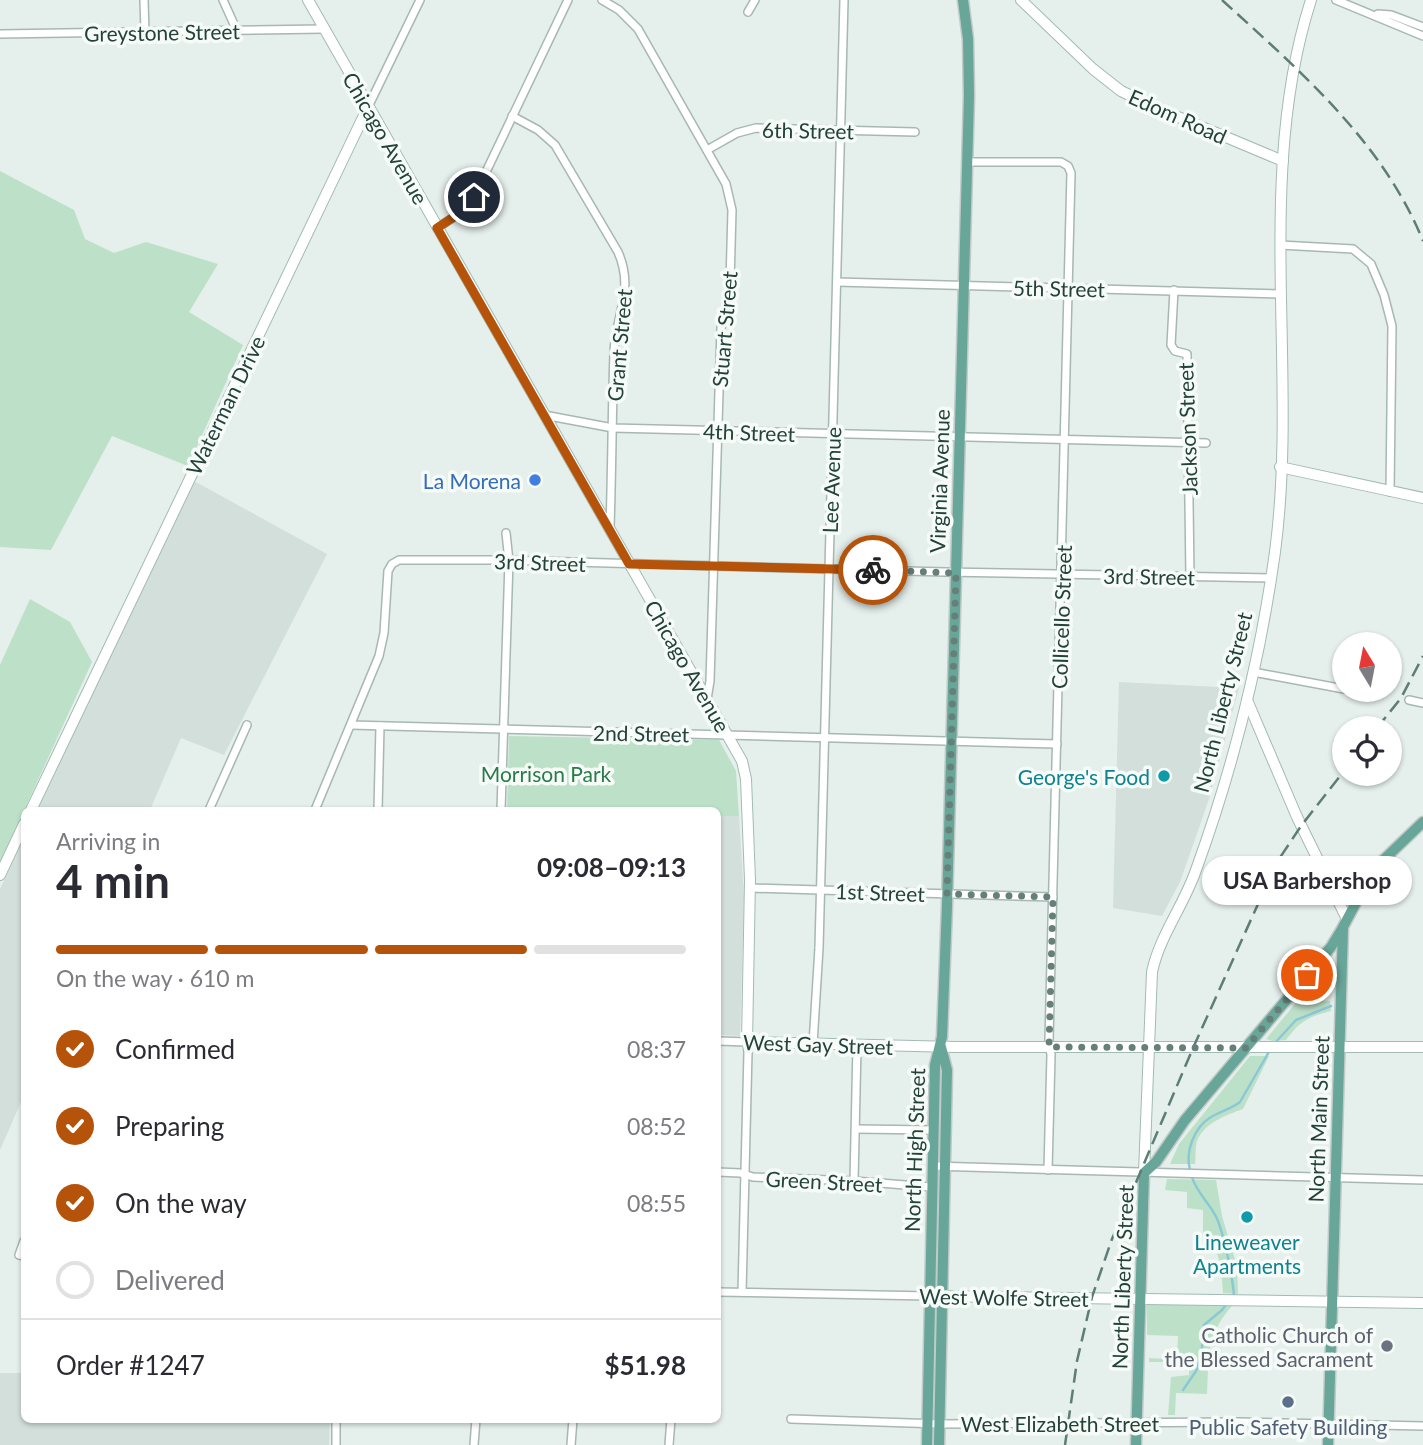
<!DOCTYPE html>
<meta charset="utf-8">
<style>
body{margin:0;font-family:Lato,sans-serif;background:#f2f2f3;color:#2b2b33;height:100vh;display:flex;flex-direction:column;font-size:26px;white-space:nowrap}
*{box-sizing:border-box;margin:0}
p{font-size:23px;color:#7c7c81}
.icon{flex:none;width:38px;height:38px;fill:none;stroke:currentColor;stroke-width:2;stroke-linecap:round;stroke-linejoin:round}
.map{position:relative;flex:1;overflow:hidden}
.details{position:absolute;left:21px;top:807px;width:700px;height:616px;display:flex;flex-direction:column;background:#fff;border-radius:10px;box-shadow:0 2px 5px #0004}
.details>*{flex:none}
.needle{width:46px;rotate:350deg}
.fabs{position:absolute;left:1332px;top:632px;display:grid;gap:14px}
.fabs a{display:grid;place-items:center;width:70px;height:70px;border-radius:50%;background:#fff;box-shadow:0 2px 5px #0004;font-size:35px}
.pin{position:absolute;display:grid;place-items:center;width:60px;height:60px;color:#fff;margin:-30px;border:4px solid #fff;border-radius:50%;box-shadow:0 2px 7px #0007}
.courier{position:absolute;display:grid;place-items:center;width:70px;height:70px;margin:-35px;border:5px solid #b45309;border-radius:50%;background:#fff;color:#222;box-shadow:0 2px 9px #0007}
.bubble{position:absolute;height:49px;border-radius:24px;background:#fff;box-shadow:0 2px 5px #0004;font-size:23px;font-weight:700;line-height:49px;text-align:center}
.summary em{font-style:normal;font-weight:700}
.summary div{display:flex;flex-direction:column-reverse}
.summary{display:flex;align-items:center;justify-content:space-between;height:119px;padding:0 35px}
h1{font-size:46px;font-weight:700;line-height:52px}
.bar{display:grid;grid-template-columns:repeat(4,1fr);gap:10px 7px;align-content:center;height:84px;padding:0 35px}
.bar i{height:9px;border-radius:5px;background:#e1e1e2}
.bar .active{background:#b45309}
.bar p{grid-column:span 4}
.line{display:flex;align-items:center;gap:18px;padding:0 35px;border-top:2px solid #e1e1e2}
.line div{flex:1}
ol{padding:0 35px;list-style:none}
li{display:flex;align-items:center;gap:21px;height:77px}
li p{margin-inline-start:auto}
li .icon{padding:7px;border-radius:50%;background:#b45309;color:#fff;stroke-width:4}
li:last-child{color:#7c7c81}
li i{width:38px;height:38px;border:4px solid #e1e1e2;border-radius:50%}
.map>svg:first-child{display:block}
</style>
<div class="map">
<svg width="1423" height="1445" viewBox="0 0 1423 1445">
<rect width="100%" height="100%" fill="#e5efeb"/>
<g fill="#d3dfda">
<polygon points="194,481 327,554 224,755 181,738 150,810 37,810"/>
<polygon points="1119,682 1239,688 1209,799 1180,882 1162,916 1113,908"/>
<polygon points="718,816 739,816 744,897 740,1036 718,1035"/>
<polygon points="24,837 24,1095 0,1150 0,889"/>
<polygon points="0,1373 24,1373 24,1419 330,1419 329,1445 0,1445"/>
</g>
<g fill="#bde1c8">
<polygon points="0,171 74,210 85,239 114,253 146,242 218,264 189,312 243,345 188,466 112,436 51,550 0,547"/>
<polygon points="30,599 70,622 92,662 0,863 0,665"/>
<polygon points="509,736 719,740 736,771 739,816 718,816 718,810 507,810"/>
<path d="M1299,999L1330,1001L1331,1011C1308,1017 1300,1021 1286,1040L1273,1041L1266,1039Z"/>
<path d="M1250,1056H1269L1243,1109C1226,1115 1204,1123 1197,1141C1195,1147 1196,1157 1195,1164H1170L1179,1144Z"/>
<path d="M1167,1179L1216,1180L1222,1216L1237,1266L1238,1294L1223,1293C1221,1270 1222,1250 1203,1234V1210L1187,1208V1192L1165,1190Z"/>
<path d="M1147,1305H1233C1206,1334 1209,1357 1207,1394L1176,1393L1175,1415H1168L1171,1377L1189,1375V1368L1177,1362H1149V1358L1167,1359V1356H1177L1178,1336L1147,1335Z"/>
</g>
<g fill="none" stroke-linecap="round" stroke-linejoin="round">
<g stroke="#8bc8d6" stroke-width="2.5">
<polyline points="1274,1044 1296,1020 1331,1006"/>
<path d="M1190,1170C1185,1152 1194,1127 1211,1117C1221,1111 1231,1109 1240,1102L1270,1050"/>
<path d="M1192,1177C1197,1194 1212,1205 1218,1221C1226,1243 1231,1270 1234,1294L1231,1297"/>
<polyline points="1183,1390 1196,1371 1201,1358 1204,1325 1222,1310 1228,1302"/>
</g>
<g stroke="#a7b8b3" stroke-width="10">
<g id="street">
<polyline points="144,0 145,32"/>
<polyline points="223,0 237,31"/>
<polyline points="602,0 619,10 638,29 726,184 732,210 730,283 721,328 710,681 707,699"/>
<polyline points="1336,0 1423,36"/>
<polyline points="748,12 755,0"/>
<polyline points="1378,14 1391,15 1423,27"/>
<polyline points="0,34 324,29"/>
<polyline points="368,107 420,0"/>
<path d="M512,116L538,130L555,145L618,252C635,290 615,316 614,353C612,411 612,469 610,527"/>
<polyline points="707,150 737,133 756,128 915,132"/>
<polyline points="967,162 1061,162 1068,166 1071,173 1049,1040 1051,1055 1048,1170"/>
<polyline points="437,228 463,211 474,197 568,0"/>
<polyline points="1280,245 1353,249 1371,264 1384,295 1392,326 1390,492"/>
<polyline points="837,282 1281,294"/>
<polyline points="1174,290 1171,345 1175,351 1187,354 1190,577"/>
<polyline points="544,415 613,428 1206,443"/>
<polyline points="1253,672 1344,689"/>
<polyline points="1409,700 1423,703"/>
<polyline points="351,725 1057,744"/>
<polyline points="209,810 247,725"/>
<polyline points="315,810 379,656 384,633 388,571 392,564 399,560 494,560 945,572 1271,578"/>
<polyline points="378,810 380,726"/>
<polyline points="501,810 509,561 506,533"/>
<polyline points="750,888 1053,897"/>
<polyline points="718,1041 747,1042 748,1052 742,1292"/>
<polyline points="813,1044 819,948 844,0"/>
<polyline points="856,1129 933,1130"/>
<polyline points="932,1166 1423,1180"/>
<polyline points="718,1172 740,1173 753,1177 854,1181 931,1187"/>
<polyline points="854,1181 857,1046"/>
<polyline points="24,1241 19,1255 24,1256"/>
<polyline points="718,1292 929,1296"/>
<polyline points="791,1419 940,1424 1239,1422 1423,1426"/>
<polyline points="336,1445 336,1419"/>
<polyline points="474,1445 476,1419"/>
<polyline points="571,1445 573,1419"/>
<polyline points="669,1445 671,1419"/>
</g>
</g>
<g stroke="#a2bbb3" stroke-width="12">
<g id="secondary">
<polyline points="308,0 742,761 746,779 750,880 747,1042 955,1047 1423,1047"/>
<polyline points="1021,0 1093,69 1121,91 1152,106 1283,161"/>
<polyline points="1280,467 1423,498"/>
<polyline points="1247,700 1297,817 1347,919"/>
<polyline points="31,810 368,107"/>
<polyline points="0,875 24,824"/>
<path d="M1144,1173L1152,972C1160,935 1184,905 1196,870C1233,768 1260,660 1275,552C1299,371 1254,177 1311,0"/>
<polyline points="929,1296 1423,1303"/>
</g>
</g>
<g stroke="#c1cac8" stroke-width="13">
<g id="primary">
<polyline points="927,1445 935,1065 942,1037 947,906 969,96 968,39 963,0"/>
<polyline points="939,1445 947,1070 941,1047"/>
<polyline points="1136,1445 1144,1173 1156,1162 1185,1120 1331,947 1342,929"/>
<polyline points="1328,1445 1343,927 1374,869 1423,822"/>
</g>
</g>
<use href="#street" stroke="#fff" stroke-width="7"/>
<use href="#secondary" stroke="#fff" stroke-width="10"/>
<use href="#primary" stroke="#67a698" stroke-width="10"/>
<g stroke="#5d7d76" stroke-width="2.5" stroke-dasharray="14 7" stroke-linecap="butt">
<path d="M1222,0C1299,70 1383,142 1423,241"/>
<polyline points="1377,728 1401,698 1423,656"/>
<polyline points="1065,1445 1077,1361 1092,1297 1112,1239 1193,1048 1277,862 1301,826 1344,771"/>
</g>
</g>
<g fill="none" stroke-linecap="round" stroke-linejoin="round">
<polyline stroke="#677f79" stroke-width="7" stroke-dasharray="0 12.6" points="873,570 956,573 947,894 1053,897 1049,1047 1246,1048 1307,975"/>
<polyline stroke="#b45309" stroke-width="9" points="474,197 463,211 437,228 629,564 873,570"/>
</g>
<circle fill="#3f7fe0" stroke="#f6fbf8" stroke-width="2.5" cx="535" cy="480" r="7"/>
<g fill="#0f9aa8" stroke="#f6fbf8" stroke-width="2.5">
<circle cx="1164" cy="776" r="7"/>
<circle cx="1247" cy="1217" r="7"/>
</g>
<circle fill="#6b7280" stroke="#f6fbf8" stroke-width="2.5" cx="1387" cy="1346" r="7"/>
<circle fill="#5c6f8a" stroke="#f6fbf8" stroke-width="2.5" cx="1288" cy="1402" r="7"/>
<g text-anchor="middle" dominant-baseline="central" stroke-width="7" stroke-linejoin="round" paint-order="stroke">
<g font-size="21" fill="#23423b" stroke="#f6fbf8">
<text transform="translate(162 32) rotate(-1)">Greystone Street</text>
<text transform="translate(1178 116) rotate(24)">Edom Road</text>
<text transform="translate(808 130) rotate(1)">6th Street</text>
<text transform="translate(386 138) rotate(60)">Chicago Avenue</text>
<text transform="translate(1059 288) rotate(1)">5th Street</text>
<text transform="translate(724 329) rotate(-85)">Stuart Street</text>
<text transform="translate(619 345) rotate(-85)">Grant Street</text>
<text transform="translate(225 405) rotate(-64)">Waterman Drive</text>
<text transform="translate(1187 429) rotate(-92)">Jackson Street</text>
<text transform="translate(749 432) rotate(2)">4th Street</text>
<text transform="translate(831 480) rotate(-88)">Lee Avenue</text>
<text transform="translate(939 481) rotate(-88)">Virginia Avenue</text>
<text transform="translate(540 562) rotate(2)">3rd Street</text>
<text transform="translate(1149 576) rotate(1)">3rd Street</text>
<text transform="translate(1061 617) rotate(-88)">Collicello Street</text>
<text transform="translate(688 666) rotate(60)">Chicago Avenue</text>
<text transform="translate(1222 702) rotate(-76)">North Liberty Street</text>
<text transform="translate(641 733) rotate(1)">2nd Street</text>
<text transform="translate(880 892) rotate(2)">1st Street</text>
<text transform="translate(818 1044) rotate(2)">West Gay Street</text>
<text transform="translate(1318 1119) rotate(-88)">North Main Street</text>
<text transform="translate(914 1150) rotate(-88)">North High Street</text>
<text transform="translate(824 1181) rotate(3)">Green Street</text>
<text transform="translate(1122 1277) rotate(-88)">North Liberty Street</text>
<text transform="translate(1004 1297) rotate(1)">West Wolfe Street</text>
<text x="1060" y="1423">West Elizabeth Street</text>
</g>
<g font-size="21" fill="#366cbe" stroke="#f6fbf8" text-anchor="end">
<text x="521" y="480">La Morena</text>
</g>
<g font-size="21" fill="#2a7b4c" stroke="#f6fbf8">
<text x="546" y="773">Morrison Park</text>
</g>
<g font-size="21" fill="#0d838f" stroke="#f6fbf8" text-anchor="end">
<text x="1150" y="776">George's Food</text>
<text x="1247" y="1241" text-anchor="middle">Lineweaver<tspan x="1247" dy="24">Apartments</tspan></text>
</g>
<g font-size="21" fill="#5b616d" stroke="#f6fbf8" text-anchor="end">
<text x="1373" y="1334">Catholic Church of<tspan x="1373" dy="24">the Blessed Sacrament</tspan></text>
</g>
<g font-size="21" fill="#4e5e75" stroke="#f6fbf8">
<text x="1288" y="1426">Public Safety Building</text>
</g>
</g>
</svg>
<div class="fabs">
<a><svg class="needle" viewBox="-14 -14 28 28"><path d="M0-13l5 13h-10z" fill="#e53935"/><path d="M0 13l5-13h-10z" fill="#7c7c81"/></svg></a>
<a><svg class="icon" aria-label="locate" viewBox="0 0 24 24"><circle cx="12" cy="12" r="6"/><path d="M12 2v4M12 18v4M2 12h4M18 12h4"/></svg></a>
</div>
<div class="pin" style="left:1307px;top:975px;background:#ea580c"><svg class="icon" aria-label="bag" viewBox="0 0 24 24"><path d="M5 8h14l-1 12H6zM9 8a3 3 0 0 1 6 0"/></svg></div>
<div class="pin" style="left:474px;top:197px;background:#1f2937"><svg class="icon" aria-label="home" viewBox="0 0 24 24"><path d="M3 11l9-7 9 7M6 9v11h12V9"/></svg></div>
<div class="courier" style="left:873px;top:570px"><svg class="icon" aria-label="bike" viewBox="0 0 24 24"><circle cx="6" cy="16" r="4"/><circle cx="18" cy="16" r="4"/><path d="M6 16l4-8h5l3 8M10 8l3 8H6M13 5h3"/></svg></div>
<div class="bubble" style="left:1202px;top:856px;width:210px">USA Barbershop</div>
<section class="details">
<div class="summary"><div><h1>4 min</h1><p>Arriving in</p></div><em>09:08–09:13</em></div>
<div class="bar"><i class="active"></i><i class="active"></i><i class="active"></i><i></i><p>On the way · 610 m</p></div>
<ol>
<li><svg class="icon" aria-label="check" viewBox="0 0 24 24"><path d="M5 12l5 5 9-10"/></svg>Confirmed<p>08:37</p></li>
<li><svg class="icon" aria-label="check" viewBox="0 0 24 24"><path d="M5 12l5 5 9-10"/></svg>Preparing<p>08:52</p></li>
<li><svg class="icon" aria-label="check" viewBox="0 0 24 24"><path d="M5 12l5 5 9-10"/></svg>On the way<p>08:55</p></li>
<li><i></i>Delivered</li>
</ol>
<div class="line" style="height:91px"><div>Order #1247</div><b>$51.98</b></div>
</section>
</div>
